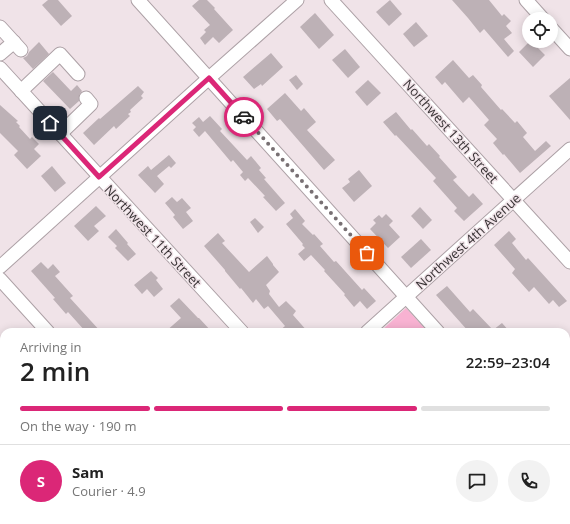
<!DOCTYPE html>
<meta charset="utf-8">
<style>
body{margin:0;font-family:"Open Sans",sans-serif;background:#f2f2f2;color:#222;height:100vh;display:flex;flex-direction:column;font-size:15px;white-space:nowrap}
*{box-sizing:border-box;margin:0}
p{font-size:13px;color:#767676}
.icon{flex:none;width:22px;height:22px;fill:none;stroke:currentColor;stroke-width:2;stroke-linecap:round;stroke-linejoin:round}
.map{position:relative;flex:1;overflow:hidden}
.side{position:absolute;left:0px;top:328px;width:570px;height:196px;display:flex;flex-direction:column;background:#fff;border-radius:12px 12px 0 0;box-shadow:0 2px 10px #0003}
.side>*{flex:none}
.buttons{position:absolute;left:522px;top:12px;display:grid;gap:8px}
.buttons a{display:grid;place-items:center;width:36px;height:36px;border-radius:50%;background:#fff;box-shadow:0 2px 10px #0003;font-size:20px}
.pin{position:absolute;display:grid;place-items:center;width:34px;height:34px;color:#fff;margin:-17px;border-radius:8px;box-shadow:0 2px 6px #0006}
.courier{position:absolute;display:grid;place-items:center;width:40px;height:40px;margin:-20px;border:3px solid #db2777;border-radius:50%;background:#fff;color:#222;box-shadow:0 1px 5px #0007}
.overview em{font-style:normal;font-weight:600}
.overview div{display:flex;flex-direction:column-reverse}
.overview{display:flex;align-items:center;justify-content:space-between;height:68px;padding:0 20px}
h1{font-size:26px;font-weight:600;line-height:30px}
.bar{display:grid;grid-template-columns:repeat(4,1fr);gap:6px 4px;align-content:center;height:48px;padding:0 20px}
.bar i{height:5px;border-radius:3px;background:#e0e0e0}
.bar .selected{background:#db2777}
.bar p{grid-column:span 4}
.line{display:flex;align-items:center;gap:10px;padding:0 20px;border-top:1px solid #e0e0e0}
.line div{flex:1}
.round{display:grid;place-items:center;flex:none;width:42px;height:42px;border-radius:21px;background:#f2f2f2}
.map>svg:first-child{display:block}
</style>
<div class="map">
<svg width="570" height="524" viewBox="0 0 570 524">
<rect width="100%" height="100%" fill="#f0e3e8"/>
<g fill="#f8b2d2">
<polygon points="406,308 428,332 380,332"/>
<polygon points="566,485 570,489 570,524 427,524 423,520 566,520"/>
</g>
<g fill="#bdb1b6">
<polygon points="48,0 58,0 72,16 61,26 42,5"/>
<polygon points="199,0 207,0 215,8 214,9 233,30 219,43 213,37 205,45 200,38 206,32 204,30 210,25 192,6"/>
<polygon points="390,0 402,14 389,26 376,12"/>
<polygon points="452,0 489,0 502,16 504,14 511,21 506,26 512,33 504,39 514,51 508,57 484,29 480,33 468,18"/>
<polygon points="315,13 334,35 319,49 300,27"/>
<polygon points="416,22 428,36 414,47 403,34"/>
<polygon points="39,42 49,54 33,69 23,58 27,56 29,52"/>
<polygon points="529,42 532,46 534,44 545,55 533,67 519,52"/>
<polygon points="345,49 360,67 348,78 332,60"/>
<polygon points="271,53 283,67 262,86 261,84 254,89 243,77"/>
<polygon points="453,60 469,78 473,75 482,85 481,87 501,110 502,109 515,123 517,121 527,133 523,137 535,151 546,141 551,146 520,173 504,154 503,155 493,143 497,139 484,125 489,120 469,97 463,103 445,82 442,85 435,77"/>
<polygon points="53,72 71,91 77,85 82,91 79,95 79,101 70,109 43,81"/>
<polygon points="296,75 303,84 297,90 289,80"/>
<polygon points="570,78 570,120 549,96"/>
<polygon points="368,80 381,93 367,106 355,92"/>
<polygon points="138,86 144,92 141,96 143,98 130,110 131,112 128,114 130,116 116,129 114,126 94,145 83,133 99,118 100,119"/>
<polygon points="285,93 301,111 304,108 316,122 307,130 335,160 324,170 280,119 277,121 267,109"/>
<polygon points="0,105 18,121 16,122 20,126 19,127 30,139 32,137 39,144 34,149 41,156 27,169 14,155 18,151 0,133"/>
<polygon points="396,112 411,130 412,129 427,146 429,144 440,156 439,157 457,177 453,180 469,197 473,193 483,204 464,221 454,211 457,208 433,181 436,178 396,135 395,136 383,122"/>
<polygon points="210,116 222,129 220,131 247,160 251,156 261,168 259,170 266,178 264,179 285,203 276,211 263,197 265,196 248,178 245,181 240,175 243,172 233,160 231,162 205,131 199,137 193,130 196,127 192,123 199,117 203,122"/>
<polygon points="169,155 176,163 171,168 169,166 157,176 164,184 155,193 138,175 148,166 151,170"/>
<polygon points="52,166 66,183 55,192 41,176"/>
<polygon points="359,170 372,186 354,202 342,188 350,182 348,179"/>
<polygon points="172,197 177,202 182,198 191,208 186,212 193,221 183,229 173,217 175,215 165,203"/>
<polygon points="96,206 106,216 94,226 99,231 88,241 74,226"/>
<polygon points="420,207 432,220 423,229 411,216"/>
<polygon points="295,209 305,221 302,224 313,235 314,234 323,244 320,246 334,262 336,261 362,290 364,288 376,301 367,309 360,301 354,307 344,295 345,294 324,271 325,270 311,255 304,261 298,254 305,248 302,245 303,244 286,224 293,218 290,214"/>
<polygon points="386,214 393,221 389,225 400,237 388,248 370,229 376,223 373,220 379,215 382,218"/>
<polygon points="255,218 264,227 258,233 250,222"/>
<polygon points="116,229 128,243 127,244 136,254 128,261 115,248 117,246 108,237"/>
<polygon points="509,231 516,239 512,243 526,260 528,258 567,301 559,307 553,300 549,304 534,287 529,292 512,273 515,269 494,245"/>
<polygon points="218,233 225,241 222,243 249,272 267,256 273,264 273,265 279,272 266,285 270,291 269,294 279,307 286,301 296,311 293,315 308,332 278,332 285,326 268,306 264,309 256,299 253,303 241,288 240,289 225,271 225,270 204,246"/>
<polygon points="421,239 431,250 411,268 401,257"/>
<polygon points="41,262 48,269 53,264 60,272 55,276 73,296 70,298 101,332 86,332 68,312 66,314 53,299 55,298 31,271"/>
<polygon points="151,271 158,278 156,280 163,289 154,297 147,289 142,294 134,285"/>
<polygon points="447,286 470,312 473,309 493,330 502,323 510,332 469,332 436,295"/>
<polygon points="179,298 198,318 199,318 212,332 165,332 181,318 170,306"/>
</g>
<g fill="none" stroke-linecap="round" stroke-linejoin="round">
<g stroke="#ada1a6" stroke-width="15">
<g id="minor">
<polyline points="138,0 438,332"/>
<polyline points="331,0 570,262"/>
<polyline points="526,0 543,19"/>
<polyline points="0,27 21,50"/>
<polyline points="551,28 570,49"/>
<polyline points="0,54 14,42"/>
<polyline points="0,68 242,332"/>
<polyline points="21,91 60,54 78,74"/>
<polyline points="60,134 91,104 86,98"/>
<polyline points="0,267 209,78 297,0"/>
<polyline points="0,279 48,332"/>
<polyline points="367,332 570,149"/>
<polyline points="566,473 570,478"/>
<polyline points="0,496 4,500"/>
<polyline points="22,520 26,524"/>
<polyline points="218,520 222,524"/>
<polyline points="414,520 417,524"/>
<polyline points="153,524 157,520"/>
<polyline points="372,524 376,520"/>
</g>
</g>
<use href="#minor" stroke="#fff" stroke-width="13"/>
</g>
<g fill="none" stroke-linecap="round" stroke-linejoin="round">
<polyline stroke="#787073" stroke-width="4" stroke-dasharray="0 7.2" points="244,117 367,253"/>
<polyline stroke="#db2777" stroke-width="5" points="50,123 99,177 209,78 244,117"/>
</g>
<g text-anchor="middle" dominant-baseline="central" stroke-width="3" stroke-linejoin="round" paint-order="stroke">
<g font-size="13" fill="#373234" stroke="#f0e3e8">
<text transform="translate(451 131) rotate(48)">Northwest 13th Street</text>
<text transform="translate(153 236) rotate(47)">Northwest 11th Street</text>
<text transform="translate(468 241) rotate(-42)">Northwest 4th Avenue</text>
</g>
</g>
</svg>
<div class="buttons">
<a><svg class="icon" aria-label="locate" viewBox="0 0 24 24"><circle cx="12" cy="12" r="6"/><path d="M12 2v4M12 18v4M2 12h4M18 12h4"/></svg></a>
</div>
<div class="pin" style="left:367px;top:253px;background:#ea580c"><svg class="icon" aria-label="bag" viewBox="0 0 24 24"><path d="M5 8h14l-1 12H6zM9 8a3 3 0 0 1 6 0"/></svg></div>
<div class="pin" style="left:50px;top:123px;background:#1f2937"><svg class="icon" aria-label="home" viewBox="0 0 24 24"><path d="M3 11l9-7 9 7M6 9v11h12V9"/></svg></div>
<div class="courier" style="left:244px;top:117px"><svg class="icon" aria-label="car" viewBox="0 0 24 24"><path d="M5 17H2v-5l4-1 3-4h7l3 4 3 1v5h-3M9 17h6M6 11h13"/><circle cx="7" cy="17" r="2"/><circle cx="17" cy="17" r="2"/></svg></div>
<section class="side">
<div class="overview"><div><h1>2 min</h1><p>Arriving in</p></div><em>22:59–23:04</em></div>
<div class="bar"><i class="selected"></i><i class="selected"></i><i class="selected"></i><i></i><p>On the way · 190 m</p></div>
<div class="line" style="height:72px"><b class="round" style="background:#db2777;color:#fff">S</b><div><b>Sam</b><p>Courier · 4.9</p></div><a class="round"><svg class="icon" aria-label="chat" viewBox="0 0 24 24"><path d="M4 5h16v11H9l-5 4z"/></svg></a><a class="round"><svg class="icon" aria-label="phone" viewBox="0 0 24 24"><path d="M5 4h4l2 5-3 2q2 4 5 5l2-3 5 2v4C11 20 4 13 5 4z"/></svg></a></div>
</section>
</div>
